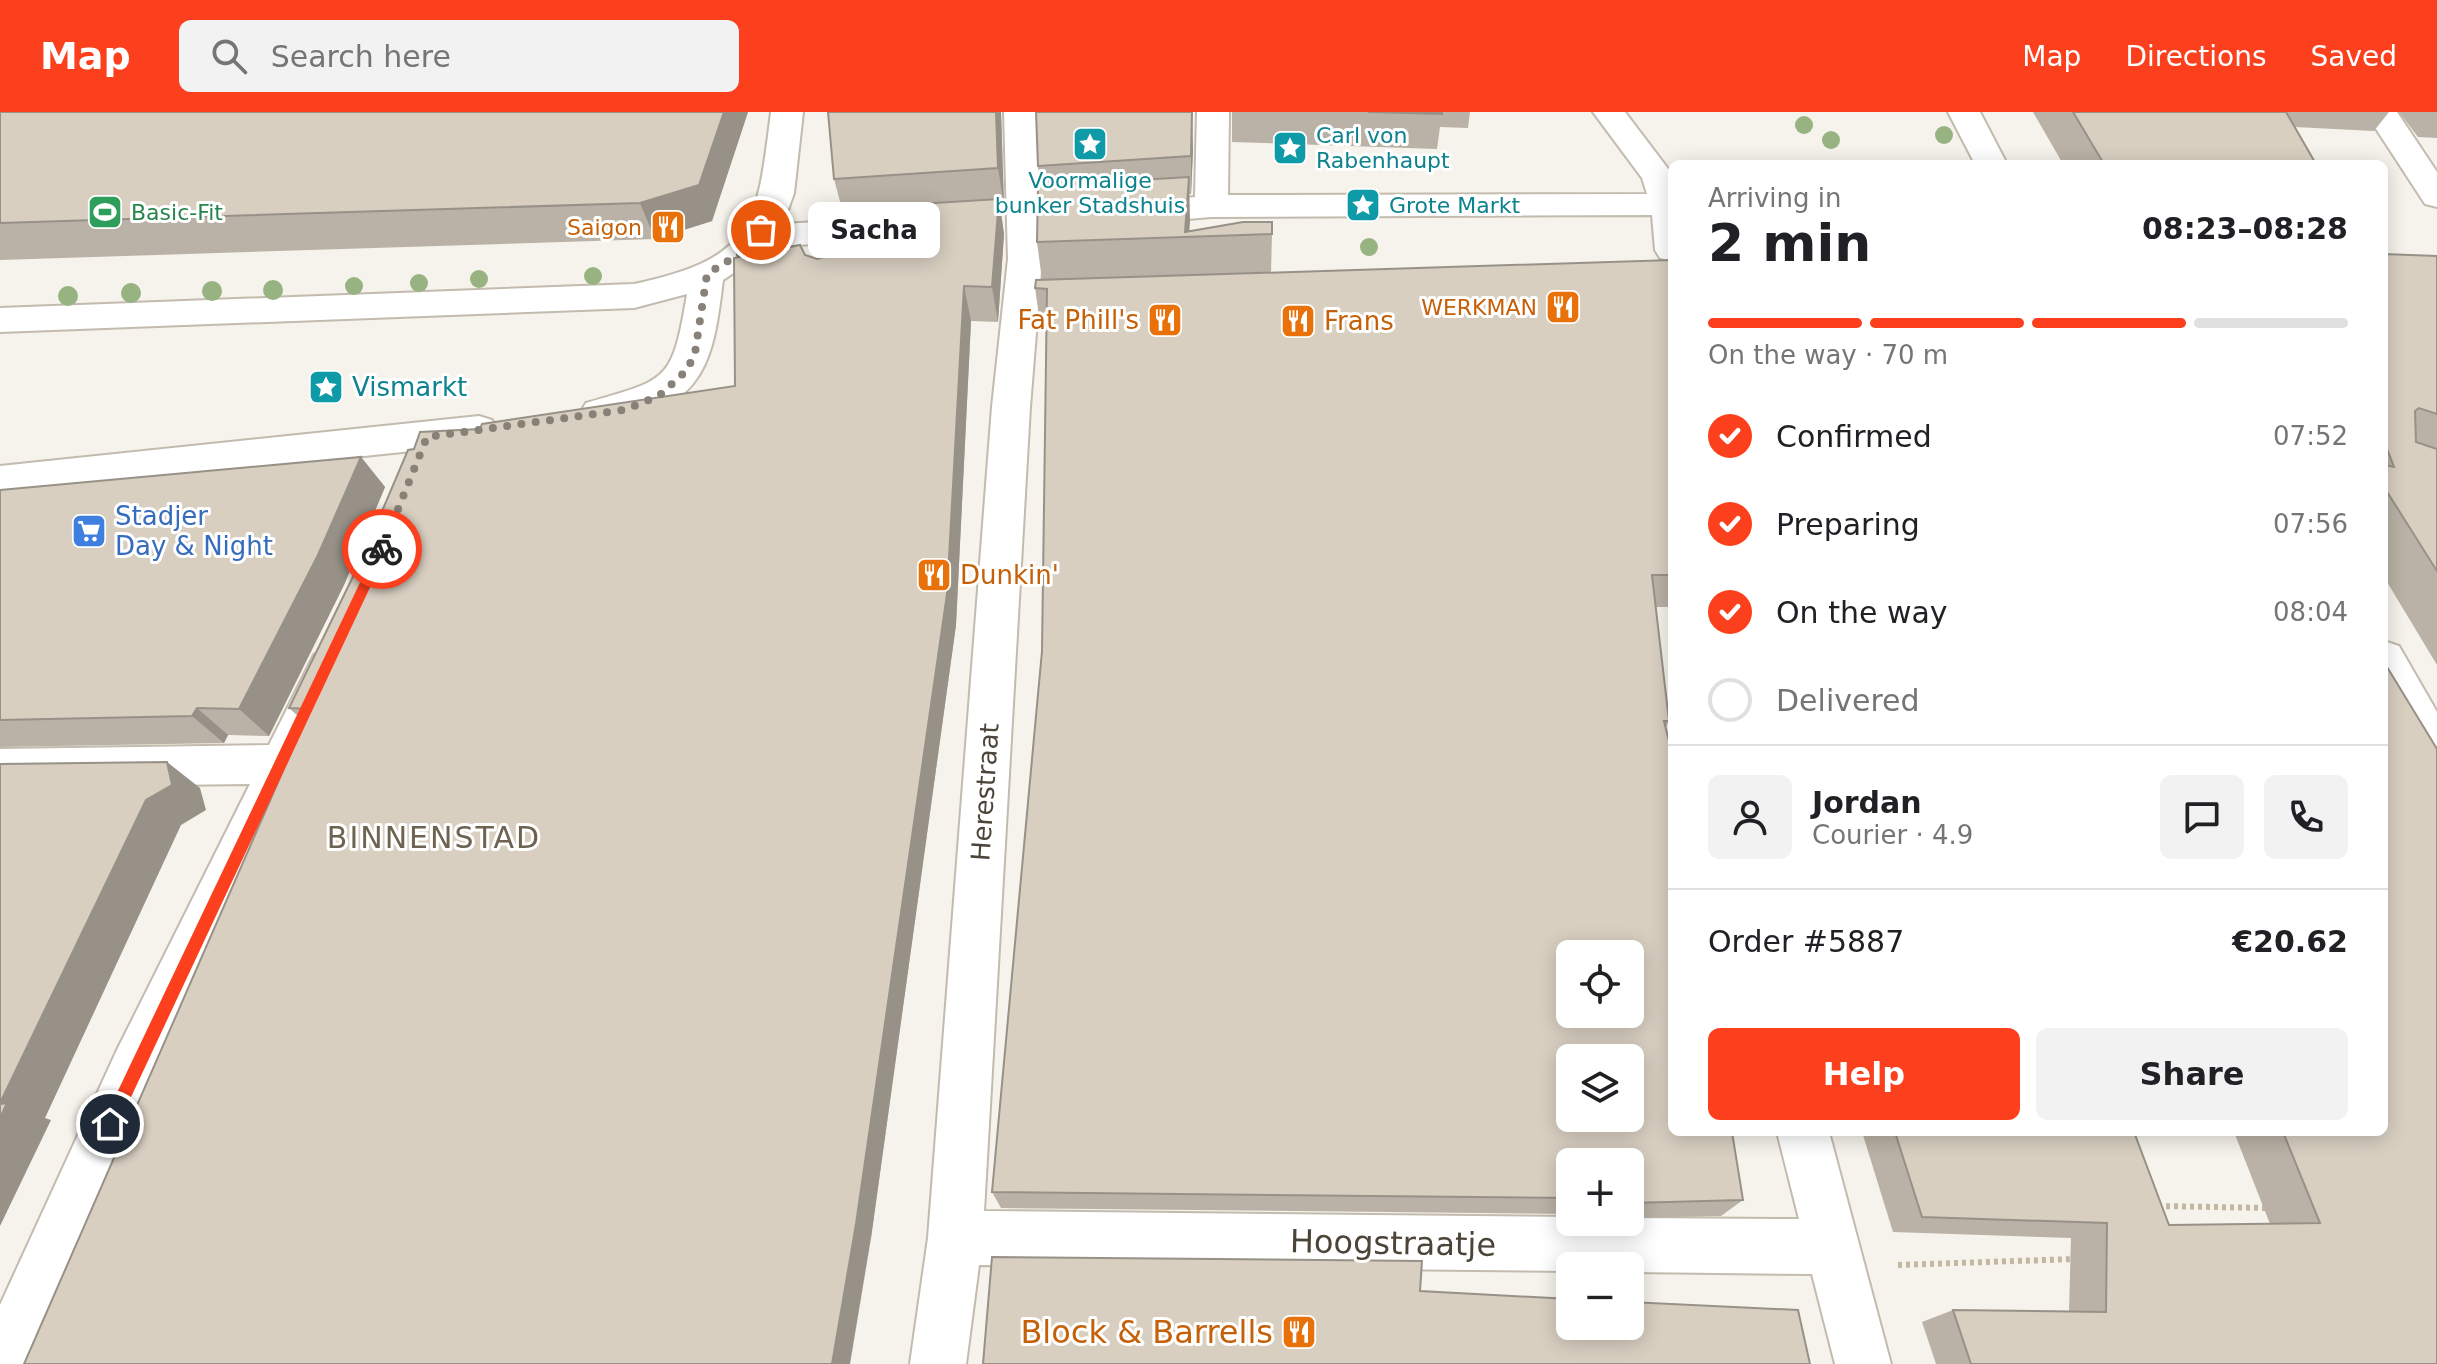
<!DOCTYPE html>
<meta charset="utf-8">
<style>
body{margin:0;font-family:"DejaVu Sans",sans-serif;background:#f2f2f2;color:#202124;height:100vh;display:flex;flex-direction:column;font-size:30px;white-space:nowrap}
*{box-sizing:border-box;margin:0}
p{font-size:26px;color:#757577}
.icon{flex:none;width:44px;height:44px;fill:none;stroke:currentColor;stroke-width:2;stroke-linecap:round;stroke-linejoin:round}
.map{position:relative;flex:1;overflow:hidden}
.drawer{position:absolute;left:1668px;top:48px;width:720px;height:976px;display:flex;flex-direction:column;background:#fff;border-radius:12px;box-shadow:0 4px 20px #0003}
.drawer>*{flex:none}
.fabs{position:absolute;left:1556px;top:828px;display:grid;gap:16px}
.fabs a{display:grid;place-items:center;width:88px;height:88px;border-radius:12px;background:#fff;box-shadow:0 4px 20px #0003;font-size:40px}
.pin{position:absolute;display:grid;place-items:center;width:68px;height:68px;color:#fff;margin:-34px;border:4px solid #fff;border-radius:50%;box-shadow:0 2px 8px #0007}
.courier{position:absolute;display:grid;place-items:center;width:80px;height:80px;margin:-40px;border:6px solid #fc3f1d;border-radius:50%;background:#fff;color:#222;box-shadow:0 2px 10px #0007}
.bubble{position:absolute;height:56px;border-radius:12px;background:#fff;box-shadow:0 4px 20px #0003;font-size:26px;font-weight:600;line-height:56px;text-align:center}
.head em{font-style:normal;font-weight:600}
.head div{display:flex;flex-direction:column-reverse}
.head{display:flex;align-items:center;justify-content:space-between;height:136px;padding:0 40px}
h1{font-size:52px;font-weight:600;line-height:60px}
.bar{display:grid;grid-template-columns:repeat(4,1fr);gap:12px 8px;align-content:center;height:96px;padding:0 40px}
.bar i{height:10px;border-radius:6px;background:#e0e0e0}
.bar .on{background:#fc3f1d}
.bar p{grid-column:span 4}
.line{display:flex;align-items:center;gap:20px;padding:0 40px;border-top:2px solid #e0e0e0}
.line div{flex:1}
.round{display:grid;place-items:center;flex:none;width:84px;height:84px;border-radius:12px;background:#f2f2f2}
ol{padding:0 40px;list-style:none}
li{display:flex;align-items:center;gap:24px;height:88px}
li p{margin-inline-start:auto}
li .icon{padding:8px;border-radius:50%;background:#fc3f1d;color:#fff;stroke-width:4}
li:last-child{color:#757577}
li i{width:44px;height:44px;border:4px solid #e0e0e0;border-radius:50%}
.button{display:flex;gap:16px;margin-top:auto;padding:16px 40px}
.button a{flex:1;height:92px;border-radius:12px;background:#fc3f1d;color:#fff;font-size:32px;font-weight:600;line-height:92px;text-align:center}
.button a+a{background:#f2f2f2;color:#202124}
header{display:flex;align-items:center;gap:48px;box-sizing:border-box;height:112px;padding:0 40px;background:#fc3f1d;color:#fff}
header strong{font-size:38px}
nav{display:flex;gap:44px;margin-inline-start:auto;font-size:28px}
.search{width:560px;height:72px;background:#f2f2f2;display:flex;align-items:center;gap:20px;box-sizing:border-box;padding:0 28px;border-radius:12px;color:#757577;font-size:30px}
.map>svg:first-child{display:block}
</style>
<header>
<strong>Map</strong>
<div class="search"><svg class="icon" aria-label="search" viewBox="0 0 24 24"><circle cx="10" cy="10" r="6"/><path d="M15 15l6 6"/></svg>Search here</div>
<nav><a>Map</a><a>Directions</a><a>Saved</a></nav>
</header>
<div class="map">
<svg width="2437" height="1252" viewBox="0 0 2437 1252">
<rect width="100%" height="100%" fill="#f6f3ec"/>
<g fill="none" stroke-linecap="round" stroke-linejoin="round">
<g stroke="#c2bbae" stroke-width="4">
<g id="street">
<path d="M771,0H803L794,81L783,112L898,105L910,108L915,116L910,124L898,127L781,134L770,131L758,145L723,168C715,232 710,284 640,305C622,311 604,316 586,311L580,301L586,291C667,267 672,272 687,182L634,196L0,220V196L634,172C756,146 757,111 771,0Z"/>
<polygon points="1004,0 1036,0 1042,147 1030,295 984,1099 1570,1105 1570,1110 1630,1110 1630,1106 1799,1107 1777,1020 1829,1020 1891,1252 1835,1252 1812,1162 1630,1160 1630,1154 1570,1154 1570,1159 979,1153 966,1252 910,1252 928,1126 992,295 1008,147"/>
<polygon points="1197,0 1229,0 1228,83 1647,82 1642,66 1593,0 1625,0 1672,62 1672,149 1660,146 1655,138 1652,103 1211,105 1130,112 1118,109 1113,101 1118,93 1195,85"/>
<polygon points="1948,0 1980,0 2007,52 1975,52"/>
<polygon points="2365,0 2397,0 2437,60 2437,95 2425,92"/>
<polygon points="479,304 492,308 498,318 492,328 479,332 0,382 0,354"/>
<polygon points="2384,529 2399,534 2437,600 2437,659 2421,653 2384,585"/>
<polygon points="329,538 344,543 350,555 152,976 31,1252 0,1252 0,1193 116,940 250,672 0,675 0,637 269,633 314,543"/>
</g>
</g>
<g stroke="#c4b79f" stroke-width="6" stroke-dasharray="4 4" stroke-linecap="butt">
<polyline points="2158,1094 2268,1096"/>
<polyline points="1898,1153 2075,1147"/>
</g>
<use href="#street" fill="#fff" fill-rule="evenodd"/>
</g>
<g fill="#97b381">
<circle cx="1804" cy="13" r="9"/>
<circle cx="1944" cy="23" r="9"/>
<circle cx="1831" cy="28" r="9"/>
<circle cx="1369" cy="135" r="9"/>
<circle cx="593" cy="164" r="9"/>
<circle cx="479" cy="167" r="9"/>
<circle cx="419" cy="171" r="9"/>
<circle cx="354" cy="174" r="9"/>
<circle cx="273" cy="178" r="10"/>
<circle cx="212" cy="179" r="10"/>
<circle cx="131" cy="181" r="10"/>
<circle cx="68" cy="184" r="10"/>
</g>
<g fill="#bab2a6">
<polygon points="0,0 748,0 712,109 655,127 0,148"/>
<polygon points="828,0 1001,0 1004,94 1000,94 1004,122 998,210 971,209 956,513 871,1126 289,596 414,337 480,317 735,274 805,143 817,147 832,143 839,131 842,97 834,67"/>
<polygon points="1232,0 1470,0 1468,16 1440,15 1437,37 1232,30"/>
<polygon points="2033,0 2389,0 2374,19 2295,15 2316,52 2063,52"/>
<polygon points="2399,0 2437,0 2437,26 2418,25"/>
<polygon points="1193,38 1191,82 1189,82 1189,119 1272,122 1271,161 1672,148 1672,495 1656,495 1669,609 1666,615 1672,1020 1743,1088 1721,1104 1630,1106 1630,1050 1570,1050 1570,1102 1001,1096 992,1080 1042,539 1046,211 1040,211 1035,176 1042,168 1037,130 1041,74 1038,54"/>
<polygon points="2384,142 2437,144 2437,553 2384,465"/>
<polygon points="361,345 385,375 344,473 269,624 228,623 224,631 0,635 0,378"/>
<polygon points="1862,1020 2134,1020 2169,1113 2270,1112 2234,1020 2384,1020 2437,1252 1936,1252 1922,1210 1953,1198 2069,1199 2071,1126 1893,1120"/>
</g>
<g fill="#979187">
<polygon points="724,0 748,0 712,109 655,127 640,91"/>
<polygon points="996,0 1001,0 1004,94 998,56"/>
<polygon points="1192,0 1193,38 1191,82 1191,44"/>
<polygon points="1189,65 1190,109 1189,125 1185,125"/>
<polygon points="999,87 1004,122 998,210 992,175"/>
<polygon points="964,174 971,209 956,513 871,1126 850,1252 832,1252"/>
<polygon points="361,345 385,375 344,473 269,624 239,597"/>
<polygon points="197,596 228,623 224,631 192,604"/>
<polygon points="167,650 200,676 206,698 181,713 45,1006 51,1008 0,1114 0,992 146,688"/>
</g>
<g fill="#d8cfc1" stroke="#979187" stroke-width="2" fill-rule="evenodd">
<polygon points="0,0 724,0 699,73 640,91 0,111"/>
<polygon points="828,0 996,0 998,56 834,67"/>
<polygon points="1036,0 1192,0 1191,44 1038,54"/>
<polygon points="1368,0 1442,0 1442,2"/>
<polygon points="2073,0 2286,0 2316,52 2104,52"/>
<polygon points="1189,65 1185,120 1243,110 1272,110 1272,122 1037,130 1038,74"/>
<polygon points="999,87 992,175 964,174 947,482 856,1112 832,1252 24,1252 310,597 289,596 363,444 408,338 414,337 420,320 480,317 482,312 735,274 734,146 800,133 805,143 817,147 832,143 839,131 837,97"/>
<polygon points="2384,142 2437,144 2437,302 2419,296 2415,299 2416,330 2437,337 2437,459 2384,375 2384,353 2394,355 2384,329"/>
<path d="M1672,148V463H1652L1669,609H1664L1672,641V1020H1732L1743,1088L1630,1091V1050H1570V1086L992,1080L1042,539L1047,177L1035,176L1036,168ZM1570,842H1630V902H1570ZM1570,946H1630V1006H1570Z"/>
<polygon points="361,345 318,443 239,597 197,596 192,604 0,608 0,378"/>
<polygon points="2384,550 2437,637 2437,1252 1971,1252 1953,1198 2106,1200 2107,1111 1922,1105 1895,1020 2134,1020 2169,1113 2320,1111 2283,1020 2384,1020"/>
<polygon points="167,650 172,673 146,688 0,991 0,652"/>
<polygon points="7,991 0,1006 0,992"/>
<polygon points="992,1145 1422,1149 1420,1179 1570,1187 1570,1214 1630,1214 1630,1190 1798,1198 1810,1252 983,1252"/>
</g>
<polygon fill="#fc3f1d" points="382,432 388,437 116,1017 105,1017 105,1006 376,437"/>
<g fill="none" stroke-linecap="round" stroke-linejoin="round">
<polyline stroke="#878178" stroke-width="8" stroke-dasharray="0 14.4" points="382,437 427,325 624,298 659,284 687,258 695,241 707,162 741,141 761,118"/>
</g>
<defs>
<g id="sight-square" transform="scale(1.8)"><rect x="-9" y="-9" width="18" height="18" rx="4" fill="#0f9aa8" stroke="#fff"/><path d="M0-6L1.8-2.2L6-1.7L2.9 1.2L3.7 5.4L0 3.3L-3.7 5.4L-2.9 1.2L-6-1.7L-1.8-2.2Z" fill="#fff"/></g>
<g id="stadium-square" transform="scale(1.8)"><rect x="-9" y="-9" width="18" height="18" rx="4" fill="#2e9e5b" stroke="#fff"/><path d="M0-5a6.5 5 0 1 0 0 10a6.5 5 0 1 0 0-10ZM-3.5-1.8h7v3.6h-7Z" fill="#fff"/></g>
<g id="restaurant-square" transform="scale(1.8)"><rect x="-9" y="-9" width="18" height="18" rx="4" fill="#e8710a" stroke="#fff"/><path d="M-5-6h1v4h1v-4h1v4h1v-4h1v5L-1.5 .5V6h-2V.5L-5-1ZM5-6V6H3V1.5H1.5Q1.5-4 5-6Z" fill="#fff"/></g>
<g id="supermarket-square" transform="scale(1.8)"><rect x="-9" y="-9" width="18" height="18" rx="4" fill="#3f7fe0" stroke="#fff"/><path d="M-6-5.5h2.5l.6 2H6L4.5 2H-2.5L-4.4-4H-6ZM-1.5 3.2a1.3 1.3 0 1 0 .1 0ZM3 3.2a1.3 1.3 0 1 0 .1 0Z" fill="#fff"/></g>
</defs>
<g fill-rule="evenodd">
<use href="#sight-square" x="1090" y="32"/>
<use href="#sight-square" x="1290" y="36"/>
<use href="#sight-square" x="1363" y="93"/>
<use href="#stadium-square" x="105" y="100"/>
<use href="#restaurant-square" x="668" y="115"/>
<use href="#restaurant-square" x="1563" y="195"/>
<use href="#restaurant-square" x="1165" y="208"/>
<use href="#restaurant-square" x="1298" y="209"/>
<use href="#sight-square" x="326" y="275"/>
<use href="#supermarket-square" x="89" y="419"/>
<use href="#restaurant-square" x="934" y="463"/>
<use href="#restaurant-square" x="1299" y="1220"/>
</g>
<g text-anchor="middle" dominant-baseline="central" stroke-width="6" stroke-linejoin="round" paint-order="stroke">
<g font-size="22" fill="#0d838f" stroke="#fff" text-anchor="start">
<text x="1316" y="23">Carl von<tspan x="1316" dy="25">Rabenhaupt</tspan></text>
<text x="1090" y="68" text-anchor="middle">Voormalige<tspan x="1090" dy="25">bunker Stadshuis</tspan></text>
<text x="1389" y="93">Grote Markt</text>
</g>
<g font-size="22" fill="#27864d" stroke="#fff" text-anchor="start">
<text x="131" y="100">Basic-Fit</text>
</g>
<g font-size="22" fill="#c56008" stroke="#fff" text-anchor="end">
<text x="642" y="115">Saigon</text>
<text x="1537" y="195">WERKMAN</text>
</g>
<g font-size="26" fill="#c56008" stroke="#fff" text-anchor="start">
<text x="1139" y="208" text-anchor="end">Fat Phill's</text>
<text x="1324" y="209">Frans</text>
<text x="960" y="463">Dunkin'</text>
</g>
<g font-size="26" fill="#0d838f" stroke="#fff" text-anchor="start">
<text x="352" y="275">Vismarkt</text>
</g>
<g font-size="26" fill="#366cbe" stroke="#fff" text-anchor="start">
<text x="115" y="404">Stadjer<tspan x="115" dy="30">Day &amp; Night</tspan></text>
</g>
<g font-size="26" fill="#4b4439" stroke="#fff">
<text transform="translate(985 680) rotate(-86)">Herestraat</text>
</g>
<g font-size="30" letter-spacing="2" fill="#6e6250" stroke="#fff">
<text x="434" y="725">BINNENSTAD</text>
</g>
<g font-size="32" fill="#4b4439" stroke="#fff">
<text transform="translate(1393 1131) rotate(1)">Hoogstraatje</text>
</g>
<g font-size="32" fill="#c56008" stroke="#fff" text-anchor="end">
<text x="1273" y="1220">Block &amp; Barrells</text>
</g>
</g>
</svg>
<div class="fabs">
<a><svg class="icon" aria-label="locate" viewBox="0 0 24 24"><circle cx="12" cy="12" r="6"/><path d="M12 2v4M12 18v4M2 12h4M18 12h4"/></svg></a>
<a><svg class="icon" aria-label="layers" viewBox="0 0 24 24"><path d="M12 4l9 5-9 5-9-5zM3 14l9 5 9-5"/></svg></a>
<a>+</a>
<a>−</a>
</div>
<div class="pin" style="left:761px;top:118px;background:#ea580c"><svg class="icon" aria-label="bag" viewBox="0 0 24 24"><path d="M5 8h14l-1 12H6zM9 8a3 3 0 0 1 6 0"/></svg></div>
<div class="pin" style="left:110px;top:1012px;background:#1f2937"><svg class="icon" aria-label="home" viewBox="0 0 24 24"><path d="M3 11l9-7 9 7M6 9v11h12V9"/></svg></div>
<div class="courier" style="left:382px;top:437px"><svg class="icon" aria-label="bike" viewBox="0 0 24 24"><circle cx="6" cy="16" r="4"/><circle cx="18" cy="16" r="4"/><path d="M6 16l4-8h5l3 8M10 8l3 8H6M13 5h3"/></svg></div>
<div class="bubble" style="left:808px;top:90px;width:132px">Sacha</div>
<section class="drawer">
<div class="head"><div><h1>2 min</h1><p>Arriving in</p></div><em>08:23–08:28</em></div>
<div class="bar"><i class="on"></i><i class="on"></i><i class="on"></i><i></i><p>On the way · 70 m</p></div>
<ol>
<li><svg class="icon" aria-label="check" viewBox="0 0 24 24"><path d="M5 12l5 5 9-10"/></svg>Confirmed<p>07:52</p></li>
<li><svg class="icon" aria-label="check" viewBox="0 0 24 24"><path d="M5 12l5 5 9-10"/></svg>Preparing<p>07:56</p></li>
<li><svg class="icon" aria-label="check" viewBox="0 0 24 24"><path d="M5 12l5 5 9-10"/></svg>On the way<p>08:04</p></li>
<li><i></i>Delivered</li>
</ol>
<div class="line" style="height:144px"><a class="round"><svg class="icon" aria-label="person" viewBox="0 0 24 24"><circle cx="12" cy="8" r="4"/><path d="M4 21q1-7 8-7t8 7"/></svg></a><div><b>Jordan</b><p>Courier · 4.9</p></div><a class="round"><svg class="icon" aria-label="chat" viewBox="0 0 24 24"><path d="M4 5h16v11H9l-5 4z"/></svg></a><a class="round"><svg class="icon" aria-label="phone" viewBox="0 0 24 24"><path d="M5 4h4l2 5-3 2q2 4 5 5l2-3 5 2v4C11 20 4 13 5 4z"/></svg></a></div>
<div class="line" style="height:104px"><div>Order #5887</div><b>€20.62</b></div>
<div class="button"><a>Help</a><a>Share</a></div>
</section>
</div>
